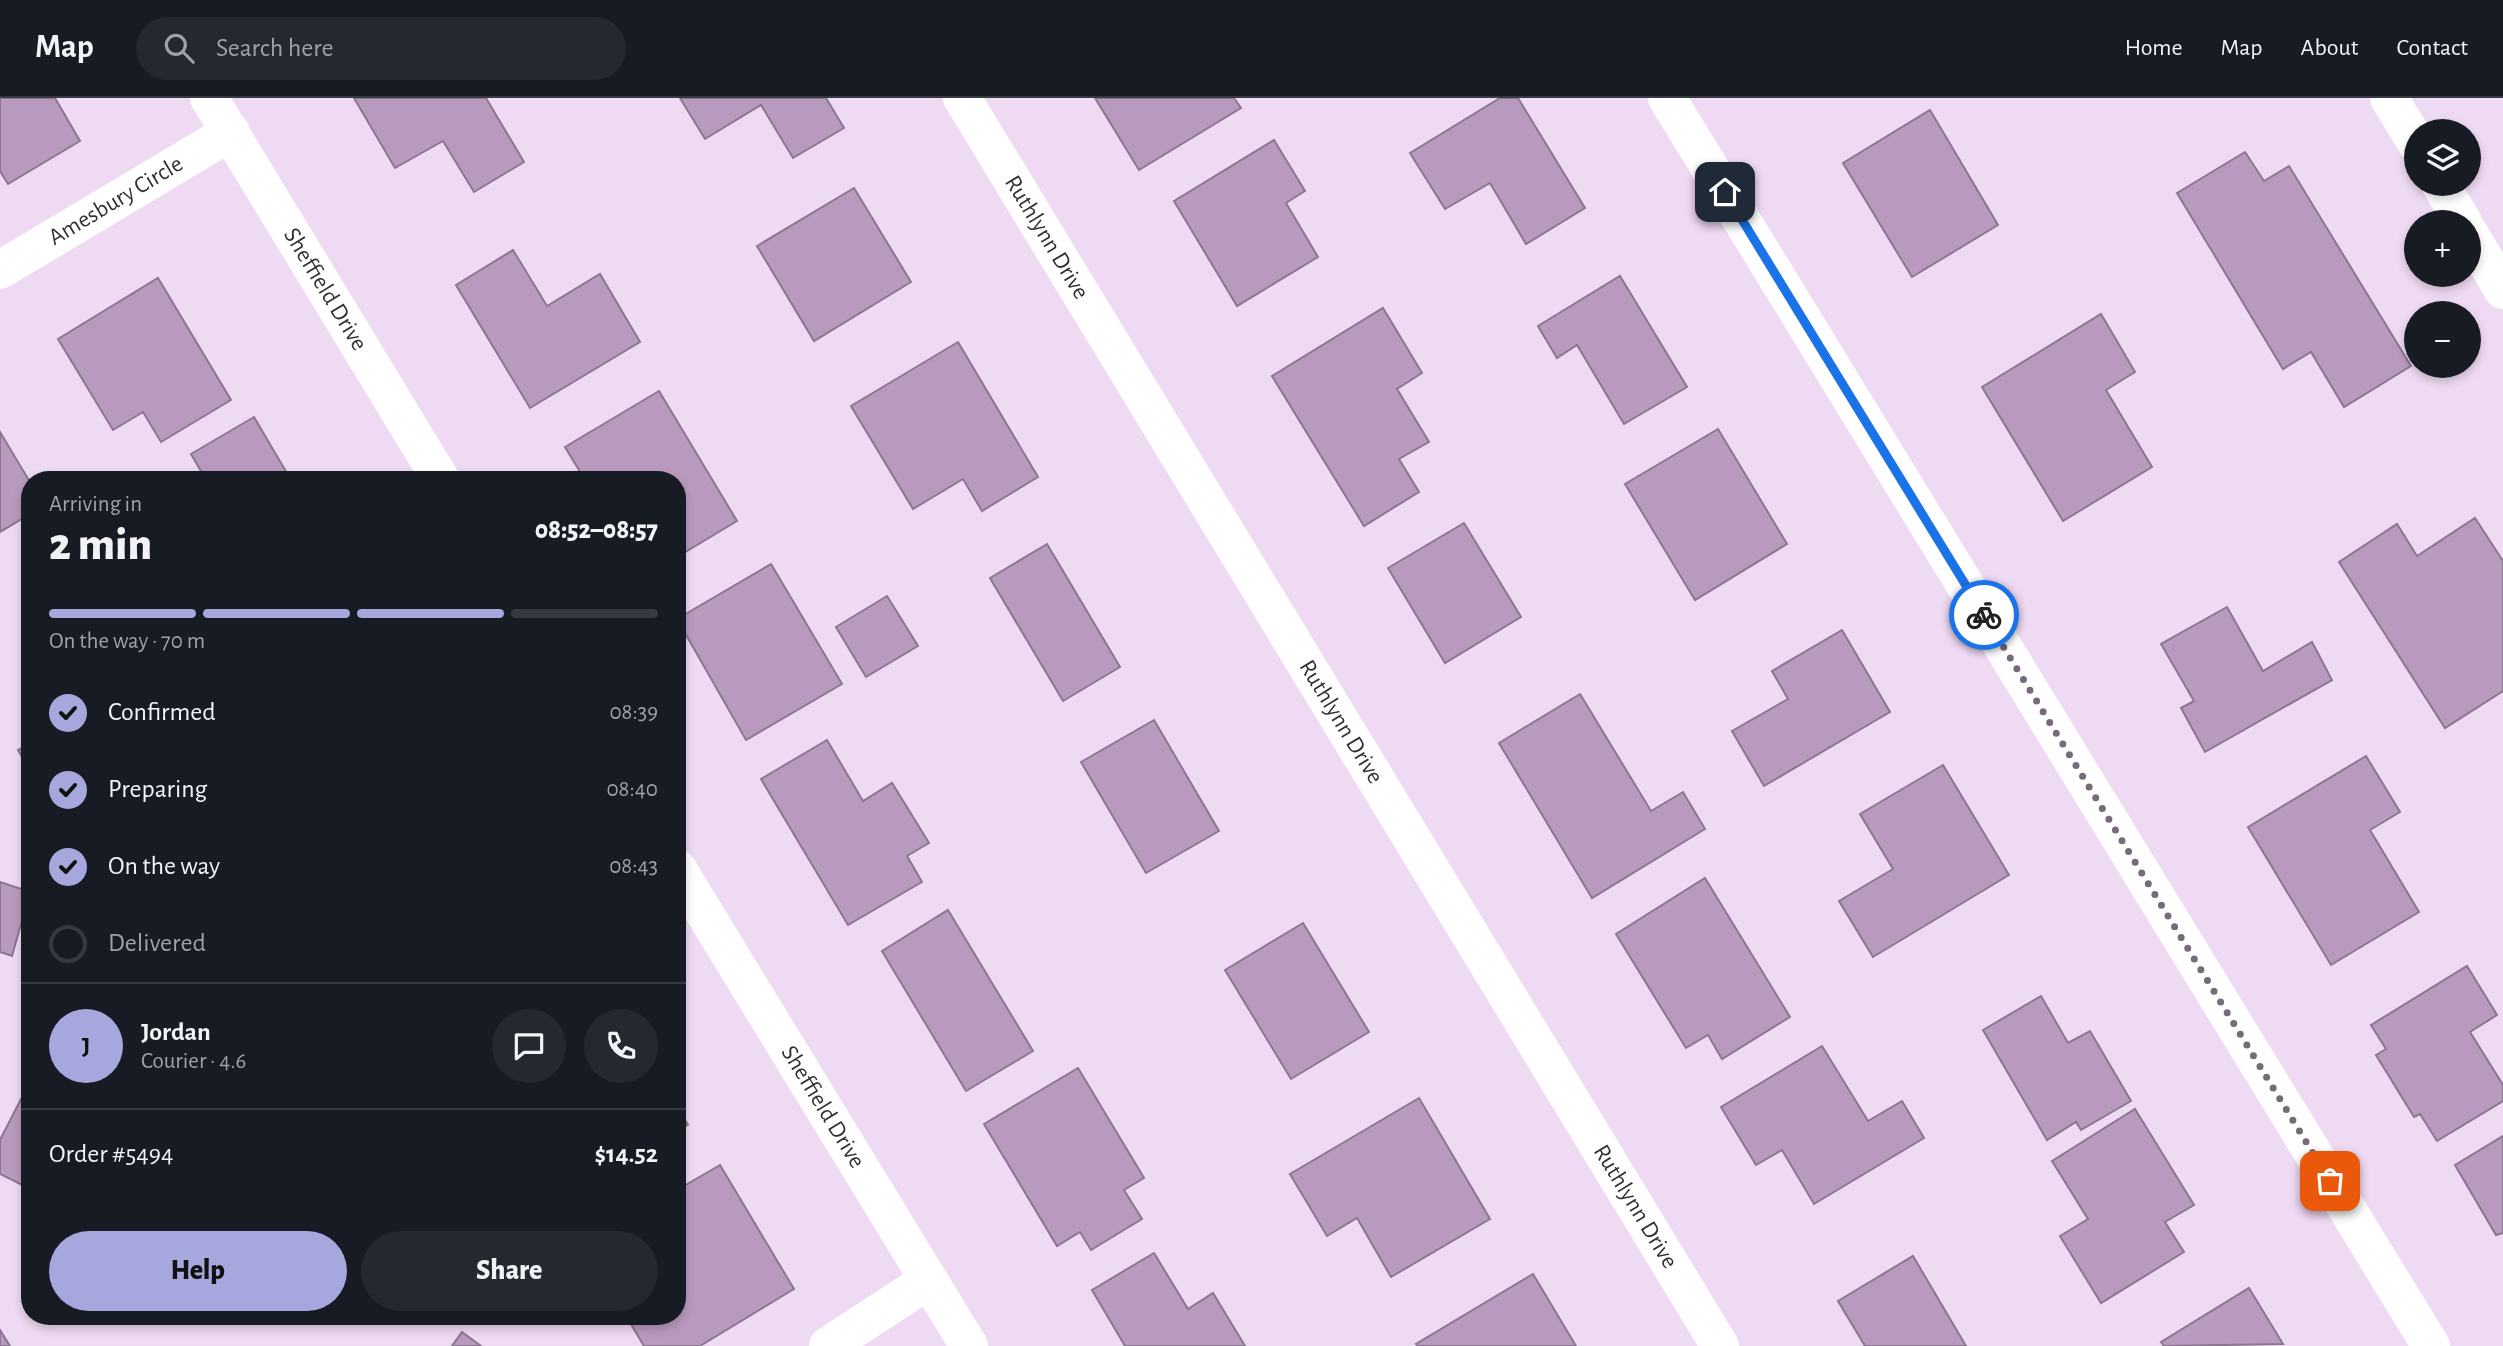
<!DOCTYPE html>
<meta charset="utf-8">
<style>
body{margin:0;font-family:"Alegreya Sans",sans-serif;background:#242831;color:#f1f3f6;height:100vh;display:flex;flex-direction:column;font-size:26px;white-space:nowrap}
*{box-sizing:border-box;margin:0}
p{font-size:23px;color:#9ea1a6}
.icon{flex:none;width:38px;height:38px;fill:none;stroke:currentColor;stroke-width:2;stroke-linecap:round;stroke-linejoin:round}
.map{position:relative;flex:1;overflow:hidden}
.panel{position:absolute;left:21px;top:373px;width:665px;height:854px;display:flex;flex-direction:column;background:#171b24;border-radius:28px;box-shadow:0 4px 10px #0003}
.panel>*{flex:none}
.fabs{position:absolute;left:2404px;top:21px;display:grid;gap:14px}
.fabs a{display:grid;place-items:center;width:77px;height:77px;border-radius:50%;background:#171b24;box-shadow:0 4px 10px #0003;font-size:35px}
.pin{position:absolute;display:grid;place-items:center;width:60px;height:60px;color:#fff;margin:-30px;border-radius:14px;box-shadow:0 4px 10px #0006}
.courier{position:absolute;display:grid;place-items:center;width:70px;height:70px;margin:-35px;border:5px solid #1a73e8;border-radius:50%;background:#fff;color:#222;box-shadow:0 2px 9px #0007}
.overview em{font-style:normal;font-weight:800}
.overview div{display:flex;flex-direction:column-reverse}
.overview{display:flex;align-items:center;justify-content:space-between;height:119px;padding:0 28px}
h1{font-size:46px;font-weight:800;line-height:52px}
.bar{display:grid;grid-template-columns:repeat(4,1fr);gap:10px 7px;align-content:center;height:84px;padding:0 28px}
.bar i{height:9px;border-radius:5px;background:#363941}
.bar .selected{background:#a5a7dd}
.bar p{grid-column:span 4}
.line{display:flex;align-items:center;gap:18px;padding:0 28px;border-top:2px solid #363941}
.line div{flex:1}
.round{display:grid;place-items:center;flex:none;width:74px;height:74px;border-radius:37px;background:#242831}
ol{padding:0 28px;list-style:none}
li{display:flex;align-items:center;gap:21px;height:77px}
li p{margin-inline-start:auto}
li .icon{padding:7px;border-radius:50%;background:#a5a7dd;color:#111;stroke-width:4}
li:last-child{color:#9ea1a6}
li i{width:38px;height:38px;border:4px solid #363941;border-radius:50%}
.action{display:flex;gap:14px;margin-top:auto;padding:14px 28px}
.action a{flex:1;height:80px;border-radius:42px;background:#a5a7dd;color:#111;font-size:28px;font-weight:800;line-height:80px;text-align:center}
.action a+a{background:#242831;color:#f1f3f6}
header{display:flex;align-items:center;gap:42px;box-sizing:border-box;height:98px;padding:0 35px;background:#171b24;border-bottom:2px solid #363941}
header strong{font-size:33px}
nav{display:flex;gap:38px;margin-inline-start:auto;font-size:24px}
.search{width:490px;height:63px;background:#242831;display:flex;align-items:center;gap:18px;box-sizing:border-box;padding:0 24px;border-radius:38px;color:#9ea1a6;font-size:26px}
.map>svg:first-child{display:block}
</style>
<header>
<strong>Map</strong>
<div class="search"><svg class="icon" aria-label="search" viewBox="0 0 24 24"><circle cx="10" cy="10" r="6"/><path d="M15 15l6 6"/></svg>Search here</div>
<nav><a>Home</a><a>Map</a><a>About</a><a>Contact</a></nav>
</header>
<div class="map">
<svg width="2503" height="1248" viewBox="0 0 2503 1248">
<rect width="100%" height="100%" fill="#efdaf4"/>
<g fill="#b99abf" stroke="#8b778f" stroke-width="2">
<polygon points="0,0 55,0 80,43 8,86 0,73"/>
<polygon points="354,0 486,0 524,64 474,94 443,43 395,70"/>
<polygon points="680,0 826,0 844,30 793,60 761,7 705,41"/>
<polygon points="1095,0 1234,0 1241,10 1139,72"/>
<polygon points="1500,0 1518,0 1585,110 1526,146 1490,85 1445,111 1410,55"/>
<polygon points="1930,12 1998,127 1912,179 1843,65"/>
<polygon points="1274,42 1305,93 1286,105 1318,159 1237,208 1174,103"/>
<polygon points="2245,54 2264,83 2289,68 2411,268 2344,309 2311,254 2283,271 2177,95"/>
<polygon points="854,90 911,184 814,243 757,148"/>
<polygon points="513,152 547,208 600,176 640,244 530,310 456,187"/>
<polygon points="1620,178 1687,289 1624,326 1577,247 1557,260 1538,228"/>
<polygon points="158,180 231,302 161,344 143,314 113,332 58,241"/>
<polygon points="1383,210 1422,275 1397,291 1429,344 1399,361 1419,394 1364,428 1272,278"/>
<polygon points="2101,216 2135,274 2106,292 2152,369 2063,423 1982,289"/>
<polygon points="958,244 1038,379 982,413 963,381 913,411 851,308"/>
<polygon points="659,293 737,423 677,459 677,382 585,382 565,349"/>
<polygon points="254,319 291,382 191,382 202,375 191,356"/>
<polygon points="1718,331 1787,446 1695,502 1625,386"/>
<polygon points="0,334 30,384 30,416 0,434"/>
<polygon points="2475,420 2503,463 2503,593 2445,630 2339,464 2397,426 2417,458"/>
<polygon points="1464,425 1521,519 1445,565 1388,470"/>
<polygon points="1047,446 1120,569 1063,603 990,480"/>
<polygon points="771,466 842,586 746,642 677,521"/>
<polygon points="887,498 918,548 866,579 836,529"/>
<polygon points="2227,509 2263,573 2312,544 2332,582 2205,654 2181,610 2194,603 2161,546"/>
<polygon points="1842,532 1890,614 1764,688 1732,633 1788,601 1772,573"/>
<polygon points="1580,596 1651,713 1683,694 1705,731 1592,800 1499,645"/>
<polygon points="1154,622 1219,733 1146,775 1081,664"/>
<polygon points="827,642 863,703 892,685 929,745 907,758 922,784 848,827 761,681"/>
<polygon points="30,645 30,672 18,652"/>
<polygon points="2366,658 2400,714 2370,732 2419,814 2331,867 2248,729"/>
<polygon points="1943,667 2009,777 1873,859 1839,803 1893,771 1860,716"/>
<polygon points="1705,780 1790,919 1722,961 1708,937 1686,950 1616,836"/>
<polygon points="0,784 30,794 12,858 0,854"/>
<polygon points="948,812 1033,953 966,993 882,853"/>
<polygon points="1303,825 1369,934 1291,981 1225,872"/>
<polygon points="2467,868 2497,917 2470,934 2503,987 2503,1003 2437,1043 2420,1016 2414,1019 2376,957 2386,951 2371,927"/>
<polygon points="2041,898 2068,945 2090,933 2131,1003 2081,1032 2076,1024 2047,1042 1983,932"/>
<polygon points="1822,948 1868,1023 1902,1003 1924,1040 1814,1106 1782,1052 1756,1067 1721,1009"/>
<polygon points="1078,970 1144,1080 1124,1092 1142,1121 1091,1152 1080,1134 1057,1148 984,1026"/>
<polygon points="1419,1000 1490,1121 1391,1179 1357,1120 1327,1138 1290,1076"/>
<polygon points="21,1001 30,1005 30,1091 0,1076 0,1042"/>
<polygon points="677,1009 688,1027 677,1033"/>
<polygon points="2135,1011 2194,1107 2165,1124 2184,1154 2101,1205 2060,1138 2088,1121 2052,1063"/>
<polygon points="2503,1038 2503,1135 2496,1137 2455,1067"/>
<polygon points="720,1067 794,1191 700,1248 644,1248 626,1218 677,1218 677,1092"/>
<polygon points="1154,1155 1188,1211 1213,1195 1245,1248 1125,1248 1092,1192"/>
<polygon points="1913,1158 1966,1248 1865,1248 1838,1203"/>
<polygon points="1533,1176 1576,1248 1418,1248 1416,1246"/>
<polygon points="2249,1190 2283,1246 2164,1248 2161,1244"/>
<polygon points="0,1232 10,1248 0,1248"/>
<polygon points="462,1234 481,1248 452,1248"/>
</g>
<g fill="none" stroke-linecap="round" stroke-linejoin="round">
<g stroke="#fff" stroke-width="38">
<path id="s1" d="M209,0L441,382"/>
<path id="s2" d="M962,0L1720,1248"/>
<polyline points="1667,0 2431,1248"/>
<polyline points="2389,0 2417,46"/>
<polyline points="2440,86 2463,124"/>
<polyline points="2469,135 2503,192"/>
<path id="s3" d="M0,172L231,34"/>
<path id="s4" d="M677,770L969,1248"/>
<polyline points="828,1248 929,1182"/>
</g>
</g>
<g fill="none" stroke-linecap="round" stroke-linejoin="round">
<polyline stroke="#776a7a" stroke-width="7" stroke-dasharray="0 12.6" points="1984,517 2330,1083"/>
<polyline stroke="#1a73e8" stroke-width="9" points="1725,94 1984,517"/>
</g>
<g text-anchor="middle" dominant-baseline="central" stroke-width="5" stroke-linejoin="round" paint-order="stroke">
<g font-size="24" fill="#362e38" stroke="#fae9fe">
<text stroke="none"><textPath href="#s3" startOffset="135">Amesbury Circle</textPath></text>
<text stroke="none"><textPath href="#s2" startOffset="163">Ruthlynn Drive</textPath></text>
<text stroke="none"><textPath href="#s1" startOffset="224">Sheffield Drive</textPath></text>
<text stroke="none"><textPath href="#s2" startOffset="730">Ruthlynn Drive</textPath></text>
<text stroke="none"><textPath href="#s4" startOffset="280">Sheffield Drive</textPath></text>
<text stroke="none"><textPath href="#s2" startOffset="1297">Ruthlynn Drive</textPath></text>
</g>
</g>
</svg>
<div class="fabs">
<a><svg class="icon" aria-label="layers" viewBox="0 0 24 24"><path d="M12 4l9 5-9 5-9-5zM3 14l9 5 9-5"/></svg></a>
<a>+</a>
<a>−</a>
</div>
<div class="pin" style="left:2330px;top:1083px;background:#ea580c"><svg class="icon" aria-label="bag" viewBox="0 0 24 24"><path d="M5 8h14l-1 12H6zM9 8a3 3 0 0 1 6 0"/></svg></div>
<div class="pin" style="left:1725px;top:94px;background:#1f2937"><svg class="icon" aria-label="home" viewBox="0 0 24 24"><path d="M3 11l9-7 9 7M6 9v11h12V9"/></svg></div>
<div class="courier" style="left:1984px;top:517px"><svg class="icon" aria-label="bike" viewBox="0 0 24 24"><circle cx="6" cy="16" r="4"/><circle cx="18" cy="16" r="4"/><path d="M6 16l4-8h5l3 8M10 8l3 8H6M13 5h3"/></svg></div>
<section class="panel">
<div class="overview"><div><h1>2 min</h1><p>Arriving in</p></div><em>08:52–08:57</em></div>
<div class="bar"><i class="selected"></i><i class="selected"></i><i class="selected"></i><i></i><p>On the way · 70 m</p></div>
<ol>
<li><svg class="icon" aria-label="check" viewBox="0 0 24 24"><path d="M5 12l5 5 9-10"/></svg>Confirmed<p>08:39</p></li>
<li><svg class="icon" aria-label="check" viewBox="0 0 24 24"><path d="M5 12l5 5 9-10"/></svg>Preparing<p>08:40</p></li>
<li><svg class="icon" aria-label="check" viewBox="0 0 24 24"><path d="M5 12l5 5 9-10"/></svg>On the way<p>08:43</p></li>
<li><i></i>Delivered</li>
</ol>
<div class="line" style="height:126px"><b class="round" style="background:#a5a7dd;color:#111">J</b><div><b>Jordan</b><p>Courier · 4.6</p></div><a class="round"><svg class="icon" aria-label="chat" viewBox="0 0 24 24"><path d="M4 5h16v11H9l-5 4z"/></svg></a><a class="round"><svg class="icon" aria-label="phone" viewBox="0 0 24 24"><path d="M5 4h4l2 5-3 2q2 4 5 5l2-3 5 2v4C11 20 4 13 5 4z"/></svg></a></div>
<div class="line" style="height:91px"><div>Order #5494</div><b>$14.52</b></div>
<div class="action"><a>Help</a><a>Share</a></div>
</section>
</div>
